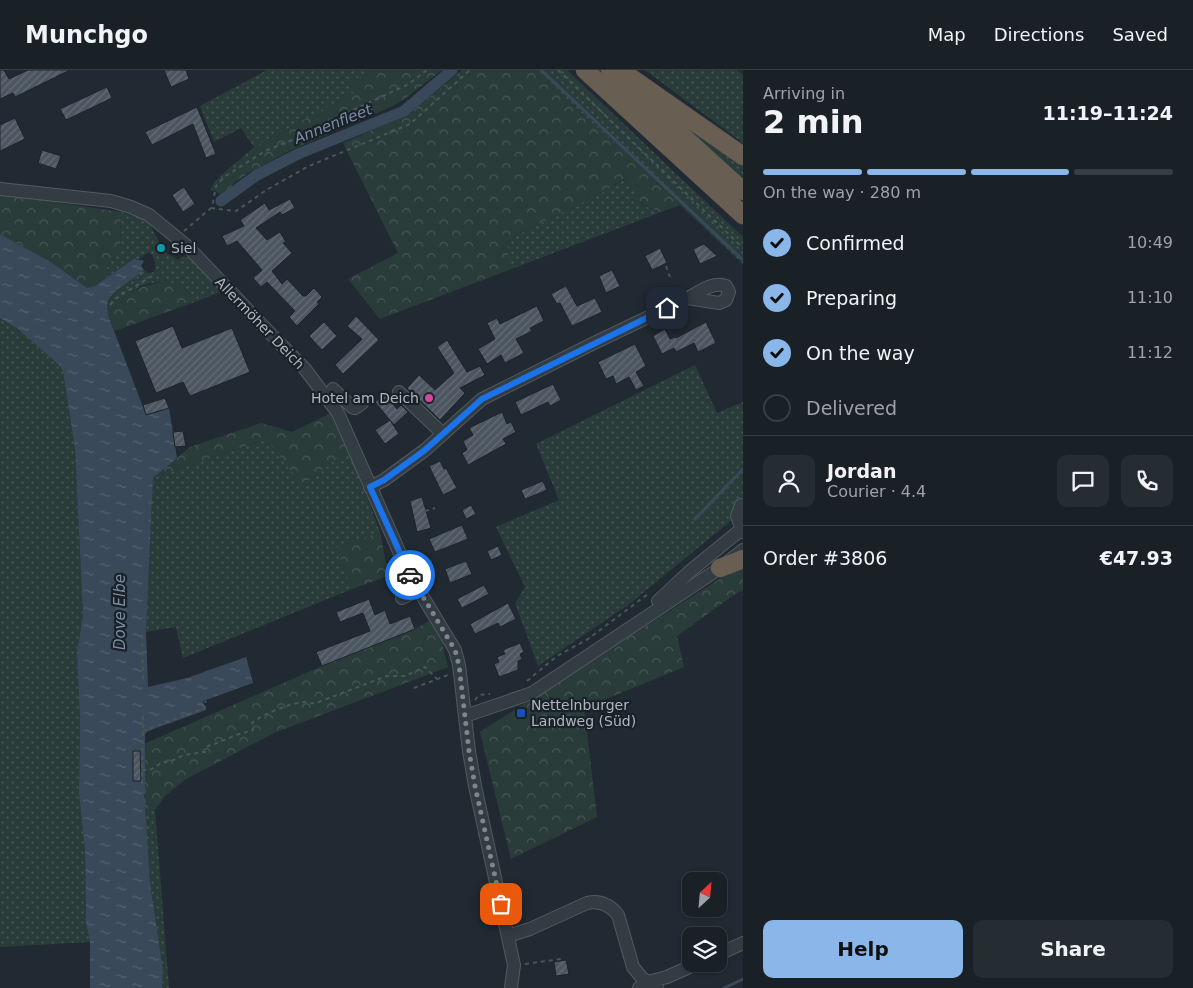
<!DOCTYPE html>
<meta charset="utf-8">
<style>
body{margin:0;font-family:"DejaVu Sans",sans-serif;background:#262d32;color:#f1f3f6;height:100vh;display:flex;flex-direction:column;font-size:19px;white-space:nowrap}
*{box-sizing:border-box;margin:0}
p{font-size:16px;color:#9fa3a7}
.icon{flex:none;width:28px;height:28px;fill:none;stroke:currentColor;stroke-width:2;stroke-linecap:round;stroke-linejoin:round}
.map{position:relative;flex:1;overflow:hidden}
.drawer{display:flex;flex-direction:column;background:#192026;width:450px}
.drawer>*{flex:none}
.needle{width:32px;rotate:26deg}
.fabs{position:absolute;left:682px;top:802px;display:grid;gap:10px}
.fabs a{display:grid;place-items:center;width:45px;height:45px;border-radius:10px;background:#192026;box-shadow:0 1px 4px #0004,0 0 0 1px #373e43;font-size:25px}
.pin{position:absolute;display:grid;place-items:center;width:42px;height:42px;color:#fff;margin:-21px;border-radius:10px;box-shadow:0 2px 8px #0006}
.courier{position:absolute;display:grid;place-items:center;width:50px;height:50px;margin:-25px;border:4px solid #1a73e8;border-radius:50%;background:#fff;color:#222;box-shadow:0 1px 6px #0007}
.summary em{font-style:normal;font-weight:800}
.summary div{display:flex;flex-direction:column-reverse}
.summary{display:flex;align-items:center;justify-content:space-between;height:85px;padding:0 20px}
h1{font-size:32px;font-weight:800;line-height:38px}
.bar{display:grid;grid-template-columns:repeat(4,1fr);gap:8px 5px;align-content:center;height:60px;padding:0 20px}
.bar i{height:6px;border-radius:4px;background:#373e43}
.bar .selected{background:#8bb6e9}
.bar p{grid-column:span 4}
.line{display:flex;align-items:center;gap:12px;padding:0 20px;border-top:1px solid #373e43}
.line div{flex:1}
.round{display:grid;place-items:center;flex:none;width:52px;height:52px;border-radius:10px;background:#262d32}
ol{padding:0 20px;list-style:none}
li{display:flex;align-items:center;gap:15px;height:55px}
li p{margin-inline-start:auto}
li .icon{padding:5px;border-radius:50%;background:#8bb6e9;color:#111;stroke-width:4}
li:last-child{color:#9fa3a7}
li i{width:28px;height:28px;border:2px solid #373e43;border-radius:50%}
.cta{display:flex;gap:10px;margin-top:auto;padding:10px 20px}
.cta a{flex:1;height:58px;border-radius:10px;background:#8bb6e9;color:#111;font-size:20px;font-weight:800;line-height:58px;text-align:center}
.cta a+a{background:#262d32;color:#f1f3f6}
header{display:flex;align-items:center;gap:30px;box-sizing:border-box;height:70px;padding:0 25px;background:#192026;border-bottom:1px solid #373e43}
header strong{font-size:24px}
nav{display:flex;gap:28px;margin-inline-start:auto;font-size:18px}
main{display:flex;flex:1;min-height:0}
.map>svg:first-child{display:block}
</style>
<header>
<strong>Munchgo</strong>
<nav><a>Map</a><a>Directions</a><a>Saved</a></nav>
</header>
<main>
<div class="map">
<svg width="743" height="918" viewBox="0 0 743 918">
<defs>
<pattern id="grass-dots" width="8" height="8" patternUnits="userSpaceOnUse" patternTransform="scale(1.25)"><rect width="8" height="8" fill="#2a3c3a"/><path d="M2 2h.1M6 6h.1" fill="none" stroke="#465655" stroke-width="1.8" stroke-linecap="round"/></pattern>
<pattern id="forest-crowns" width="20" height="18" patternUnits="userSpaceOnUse" patternTransform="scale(1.25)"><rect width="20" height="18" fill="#2a3c3a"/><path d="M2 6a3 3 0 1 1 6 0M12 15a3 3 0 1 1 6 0" fill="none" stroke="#465655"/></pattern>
<pattern id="water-ripples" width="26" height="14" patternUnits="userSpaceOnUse" patternTransform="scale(1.25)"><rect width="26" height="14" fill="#39495a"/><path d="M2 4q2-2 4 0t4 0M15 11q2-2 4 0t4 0" fill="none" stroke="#536170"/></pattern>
<pattern id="building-hatch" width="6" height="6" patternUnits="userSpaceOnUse" patternTransform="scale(1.25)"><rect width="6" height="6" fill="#4c5661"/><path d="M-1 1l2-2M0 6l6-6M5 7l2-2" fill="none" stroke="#636c76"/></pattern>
</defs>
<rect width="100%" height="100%" fill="#212a32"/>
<g fill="url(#grass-dots)">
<polygon points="267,0 373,0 349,13 354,23 254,77 241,58 214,72 200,36"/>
<polygon points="535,0 567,0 743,167 743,194"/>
<polygon points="645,0 737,0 743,5 743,73"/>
<polygon points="667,43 743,94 743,108"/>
<polygon points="626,108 636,116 636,127 644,136 661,142 509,200 507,170 603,122"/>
<path d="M121,142L148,151L159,172L154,177L160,185L165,182L178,190L183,186L189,188L221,222L189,234L192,228L187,220L166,212L150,213L139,217L107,238C109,224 128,213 138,204L137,202L144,200L148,203L154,202C157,193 155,189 149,182L137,191L135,188L95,216L120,178Z"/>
<polygon points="0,248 18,259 59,295 63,301 75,379 83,545 77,582 80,651 79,724 85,781 86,853 90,872 0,877"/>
<polygon points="695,295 717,343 743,332 743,441 628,535 538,596 515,533 525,517 496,457 559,430 536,374"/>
<polygon points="266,369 349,380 380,462 336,478 352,519 183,588 176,557 146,562 153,408"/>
<polygon points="155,740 169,918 162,918 163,899 150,813 145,741"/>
</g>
<g fill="url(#forest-crowns)">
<polygon points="373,0 442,0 407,27 395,35 289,81 247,104 234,113 223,127 216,121 210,120 215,111 254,77 353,23 348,13"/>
<polygon points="462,0 536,0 680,135 661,142 645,136 636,127 636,116 625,108 603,122 507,170 509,200 380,249 348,209 398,183 343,73 409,44"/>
<polygon points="0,124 121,142 120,178 95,216 87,218 51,192 0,164"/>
<path d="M166,212C177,213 187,217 192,228L189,234L115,261L108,245L107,238C130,223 138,215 166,212Z"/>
<polygon points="331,343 349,380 302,415 266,369 153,408 190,377 261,353 292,362"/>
<polygon points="380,462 386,493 394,504 352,519 336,478"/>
<polygon points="743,497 743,521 738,522 677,566 684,597 584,638 597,747 511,789 480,662 721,508"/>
<polygon points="429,551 442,572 448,597 274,663 186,709 165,726 155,740 145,741 144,674 322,596 415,559"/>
</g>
<path fill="url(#water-ripples)" d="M0,164L51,192L87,218L95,216L135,188L137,190H142L144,191L141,196L144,200L141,202L139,201L138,202L139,204C131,210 111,223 108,232C106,236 108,241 108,245L146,345L169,338L177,388L153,408L146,562L148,617L187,608L246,587L253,613L203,631L206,640L148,661L145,664V716L146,722L144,726L146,731L145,736L150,813L163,899L162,918H90V872L86,853L85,781L79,724L80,651L77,582L83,545L75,379L63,301L59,295L18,259L0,248Z"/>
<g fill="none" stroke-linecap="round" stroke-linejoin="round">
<g stroke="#39495a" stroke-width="3">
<polyline points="541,0 743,190"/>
<polyline points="695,449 743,399"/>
<polyline points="724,918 743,909"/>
</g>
<polyline stroke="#39495a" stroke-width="11" points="221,131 257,105 298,84 404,41 452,0"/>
</g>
<g fill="url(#building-hatch)" stroke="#1c232a">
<polygon points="0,0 4,0 9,9 28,0 70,0 15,27 13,23 0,29"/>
<polygon points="164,0 186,0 189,9 171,17"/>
<polygon points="107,17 112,28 66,50 60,39"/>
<polygon points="197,37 216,84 206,88 193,54 152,75 145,62"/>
<polygon points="15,48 25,69 0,81 0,55"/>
<polygon points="42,80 61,86 56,99 38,93"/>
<polygon points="184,117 195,134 183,142 172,125"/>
<polygon points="290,129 295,138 282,145 280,142 256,158 267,170 280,162 286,172 283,173 292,183 272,201 282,214 287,209 303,226 306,226 314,218 322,227 317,232 319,234 297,256 289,247 295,241 267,212 261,217 253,208 262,200 237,171 227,176 222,166 244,156 240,150 265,133 269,140"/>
<polygon points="704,174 717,186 700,194 693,179"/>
<polygon points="660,178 667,193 652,200 645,186"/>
<polygon points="612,200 620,216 606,223 599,206"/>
<polygon points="566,216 577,236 595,228 602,242 572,256 560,233 557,234 551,224"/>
<polygon points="537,236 544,251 530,258 532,261 516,269 524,283 505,293 501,285 487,294 478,279 495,269 487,253 497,248 500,254"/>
<polygon points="356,246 379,270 343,304 335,295 362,269 347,256"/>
<polygon points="324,252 337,266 322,280 309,266"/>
<polygon points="706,252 716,273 698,282 694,273 676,282 674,278 662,284 653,266 665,259 670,269 675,267 676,268"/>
<polygon points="173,256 182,278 232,258 250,302 190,326 183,312 156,323 135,271"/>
<polygon points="447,270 467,302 480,296 485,305 460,318 465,323 440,350 407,318 419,305 435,320 454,303 437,277"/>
<polygon points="635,274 646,296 636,302 644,316 636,320 629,307 616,314 613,306 606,309 598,292"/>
<polygon points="553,314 561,330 550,336 548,332 521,345 515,332"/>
<polygon points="385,324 397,339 401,335 408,342 394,355 375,332"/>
<polygon points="165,328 169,338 146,345 143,335"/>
<polygon points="502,342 507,354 511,352 516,362 503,369 506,374 468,395 462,383 467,380 463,371 473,365 469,358"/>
<polygon points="390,350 399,364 385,374 375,360"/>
<polygon points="183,361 186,376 175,377 173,362"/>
<polygon points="440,391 444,399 446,398 457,418 443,425 429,396"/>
<polygon points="543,411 547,420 525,429 521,420"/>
<polygon points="422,427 431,458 417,462 410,431"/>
<polygon points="471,435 476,444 466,449 462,440"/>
<polygon points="462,455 468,469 435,482 429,469"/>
<polygon points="498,476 502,485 491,490 487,481"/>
<polygon points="466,491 472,504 450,513 445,499"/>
<polygon points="484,515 489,524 462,538 457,529"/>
<polygon points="369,529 375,545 385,540 390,554 410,546 415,559 322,596 316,582 370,561 363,543 340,552 336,542"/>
<polygon points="508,533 516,549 500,557 498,553 475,564 470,554"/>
<polygon points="520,573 524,582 520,584 522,589 518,591 518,600 499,607 494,594 499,592 497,587 505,584 503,580"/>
<polygon points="133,681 140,681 141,711 133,711"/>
<polygon points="566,890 569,904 556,906 554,892"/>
</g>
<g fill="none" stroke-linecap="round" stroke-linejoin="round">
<g stroke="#525a61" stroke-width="14">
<g id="minor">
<polyline points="0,119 111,131 131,137 149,145 188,177 264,257 305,299 338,343 409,504 455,580 459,595 469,681 475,716 514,895 511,918"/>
<polyline points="333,319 352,337 355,338 362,333"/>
<polyline points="399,322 443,364"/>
<path d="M370,417L384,410L425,380L482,329L592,274L688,228L719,233L726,230L729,222L726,216C713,211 699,222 688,228"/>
<polyline points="741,435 737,446 743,462"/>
<polyline points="402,528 418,520"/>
<polyline points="658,531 689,502 743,458"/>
<polyline points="465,646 532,623 720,498 743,480"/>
<path d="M508,866L530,859L587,833C600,830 610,835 618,845L633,897L642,908L657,918"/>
<polyline points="719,884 743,873"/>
<polyline points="639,918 648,912 667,907 696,894"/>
</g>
</g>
<g stroke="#3f474e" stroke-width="19">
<g id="highway">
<polyline points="585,0 743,145"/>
<polyline points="610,0 743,121"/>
<polyline points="627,5 743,86"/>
<polyline points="720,498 743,489"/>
</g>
</g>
<g stroke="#465758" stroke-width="2" stroke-dasharray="4 4" stroke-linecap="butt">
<polyline points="558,0 743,178"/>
<polyline points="211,138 236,141 268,119 309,96 410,54 470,0"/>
<polyline points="184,161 211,138 213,132 216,116 224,107 265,81 297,68 314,58 407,15 427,0"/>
<polyline points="666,196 670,207"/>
<polyline points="139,202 145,208"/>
<polyline points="110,223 120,216"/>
<polyline points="110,235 116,228 152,206"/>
<polyline points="425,441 435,438"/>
<polyline points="142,565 143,612"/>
<polyline points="143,582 150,582"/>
<polyline points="527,611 557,586 588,569 648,524"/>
<polyline points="414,618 448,605"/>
<polyline points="475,630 479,625 490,624"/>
<polyline points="143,661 205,638 204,634 206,631"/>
<path d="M142,700H150L163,692L171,691L184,685L205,682L208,676C223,672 236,663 252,661L254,656L252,653C262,644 291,633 304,632C309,632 311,634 316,633L379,609L387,606H405L425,597L437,609"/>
<polyline points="142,714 143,643"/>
<polyline points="525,894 561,889 561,891"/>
</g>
<use href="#minor" stroke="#343c43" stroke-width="12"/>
<use href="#highway" stroke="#685e52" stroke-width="18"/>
</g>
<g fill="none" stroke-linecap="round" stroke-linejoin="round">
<polyline stroke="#7d868e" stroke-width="5" stroke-dasharray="0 9" points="410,505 455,580 459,595 469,681 475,716 501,834"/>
<polyline stroke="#1a73e8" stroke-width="6" points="410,505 370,417 384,410 425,380 482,329 667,238"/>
</g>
<circle fill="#0f9aa8" stroke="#1a2128" stroke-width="2" cx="161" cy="178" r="5"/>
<circle fill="#d1479c" stroke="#1a2128" stroke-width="2" cx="429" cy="328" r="5"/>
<rect fill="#1a4fb4" stroke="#1a2128" stroke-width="2" x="516" y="638" width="10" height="10" rx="2.5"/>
<g text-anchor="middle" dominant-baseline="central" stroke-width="4.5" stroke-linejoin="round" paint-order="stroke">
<g font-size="14" fill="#aeb7c0" stroke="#1a2128" text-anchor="start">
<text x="171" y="178">Siel</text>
<text x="419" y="328" text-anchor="end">Hotel am Deich</text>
<text x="531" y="635">Nettelnburger<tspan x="531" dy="16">Landweg (Süd)</tspan></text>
</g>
<g font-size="14" fill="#aeb7c0" stroke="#1a2128">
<text transform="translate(260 253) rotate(46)">Allermöher Deich</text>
</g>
<g font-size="15" font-style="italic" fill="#7a8fa5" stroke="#1a2128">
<text transform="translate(333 54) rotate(-22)">Annenfleet</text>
<text transform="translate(120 542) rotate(-90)">Dove Elbe</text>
</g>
</g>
</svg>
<div class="fabs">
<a><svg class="needle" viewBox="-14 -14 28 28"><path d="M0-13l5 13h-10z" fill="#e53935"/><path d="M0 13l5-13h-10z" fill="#9fa3a7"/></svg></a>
<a><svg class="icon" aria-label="layers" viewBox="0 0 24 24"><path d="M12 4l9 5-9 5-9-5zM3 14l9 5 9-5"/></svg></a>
</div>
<div class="pin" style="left:501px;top:834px;background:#ea580c"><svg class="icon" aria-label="bag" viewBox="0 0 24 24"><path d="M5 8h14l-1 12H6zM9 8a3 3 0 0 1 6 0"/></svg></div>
<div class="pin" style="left:667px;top:238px;background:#1f2937"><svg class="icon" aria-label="home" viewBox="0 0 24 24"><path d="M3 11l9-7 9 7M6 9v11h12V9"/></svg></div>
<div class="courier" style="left:410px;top:505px"><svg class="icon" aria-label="car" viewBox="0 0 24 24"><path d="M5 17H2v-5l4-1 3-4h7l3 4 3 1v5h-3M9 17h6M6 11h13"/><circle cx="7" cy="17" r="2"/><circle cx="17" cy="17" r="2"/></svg></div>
</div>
<section class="drawer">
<div class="summary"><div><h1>2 min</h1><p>Arriving in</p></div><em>11:19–11:24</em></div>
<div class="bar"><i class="selected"></i><i class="selected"></i><i class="selected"></i><i></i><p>On the way · 280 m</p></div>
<ol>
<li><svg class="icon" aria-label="check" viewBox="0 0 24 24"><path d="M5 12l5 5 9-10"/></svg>Confirmed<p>10:49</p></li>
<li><svg class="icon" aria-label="check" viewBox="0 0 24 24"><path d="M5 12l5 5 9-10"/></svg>Preparing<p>11:10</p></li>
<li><svg class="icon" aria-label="check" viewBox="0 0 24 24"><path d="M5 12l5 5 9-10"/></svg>On the way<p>11:12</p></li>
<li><i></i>Delivered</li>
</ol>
<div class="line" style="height:90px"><a class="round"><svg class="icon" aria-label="person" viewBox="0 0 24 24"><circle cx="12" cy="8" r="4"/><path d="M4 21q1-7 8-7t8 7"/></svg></a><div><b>Jordan</b><p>Courier · 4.4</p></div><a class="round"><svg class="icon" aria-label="chat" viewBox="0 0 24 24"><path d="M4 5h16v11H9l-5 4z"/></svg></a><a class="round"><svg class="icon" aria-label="phone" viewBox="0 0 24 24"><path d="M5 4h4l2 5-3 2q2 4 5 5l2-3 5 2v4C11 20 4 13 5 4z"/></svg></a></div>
<div class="line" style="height:65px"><div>Order #3806</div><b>€47.93</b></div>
<div class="cta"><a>Help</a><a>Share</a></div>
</section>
</main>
